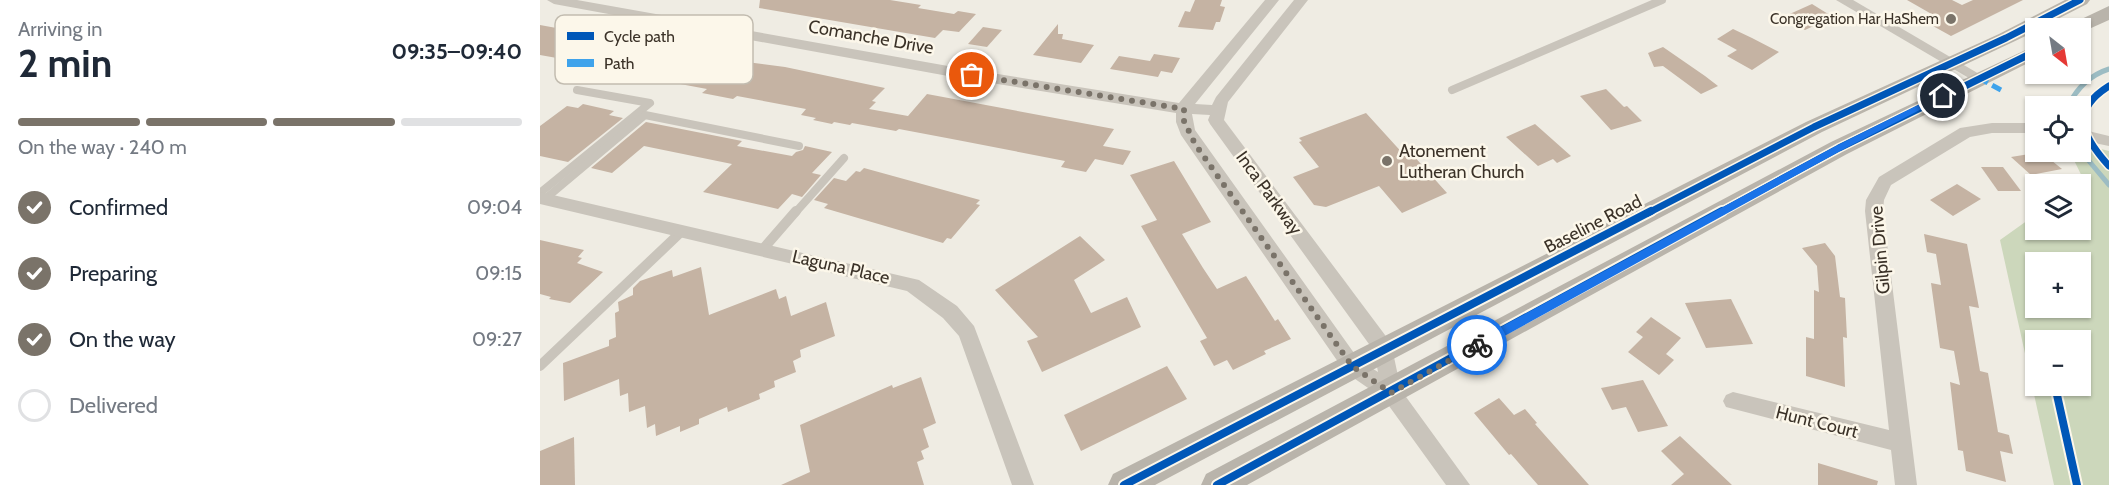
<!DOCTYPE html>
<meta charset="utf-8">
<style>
body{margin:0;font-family:Cabin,sans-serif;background:#f6f6f7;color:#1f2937;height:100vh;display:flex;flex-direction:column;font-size:22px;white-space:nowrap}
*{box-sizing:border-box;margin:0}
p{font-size:20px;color:#747a83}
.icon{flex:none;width:33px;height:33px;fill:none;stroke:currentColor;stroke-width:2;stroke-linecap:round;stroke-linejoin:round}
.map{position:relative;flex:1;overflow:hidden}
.drawer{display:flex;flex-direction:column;background:#fff;width:540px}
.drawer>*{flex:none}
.needle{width:39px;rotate:149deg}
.fabs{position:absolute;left:1485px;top:18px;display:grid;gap:12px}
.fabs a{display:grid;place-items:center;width:66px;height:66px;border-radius:0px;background:#fff;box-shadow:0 2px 4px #0004;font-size:30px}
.pin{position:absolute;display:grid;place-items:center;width:51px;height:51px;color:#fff;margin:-26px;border:3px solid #fff;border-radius:50%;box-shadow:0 2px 6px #0007}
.courier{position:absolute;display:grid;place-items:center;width:60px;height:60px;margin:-30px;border:4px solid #1a73e8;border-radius:50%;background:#fff;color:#222;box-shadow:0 2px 8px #0007}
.headline em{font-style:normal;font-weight:800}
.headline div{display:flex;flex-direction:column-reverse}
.headline{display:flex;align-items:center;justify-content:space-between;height:102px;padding:0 18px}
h1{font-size:39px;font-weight:800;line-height:45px}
.bar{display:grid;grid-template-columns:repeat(4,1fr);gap:9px 6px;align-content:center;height:72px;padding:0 18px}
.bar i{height:8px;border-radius:4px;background:#e0e1e3}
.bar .active{background:#7a7369}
.bar p{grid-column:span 4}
ol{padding:0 18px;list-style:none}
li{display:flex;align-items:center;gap:18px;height:66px}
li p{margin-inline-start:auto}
li .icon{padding:6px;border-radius:50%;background:#7a7369;color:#fff;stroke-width:4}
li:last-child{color:#747a83}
li i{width:33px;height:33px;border:3px solid #e0e1e3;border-radius:50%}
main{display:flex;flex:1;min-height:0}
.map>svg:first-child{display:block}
</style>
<main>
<section class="drawer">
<div class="headline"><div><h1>2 min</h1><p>Arriving in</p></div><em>09:35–09:40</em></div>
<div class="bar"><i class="active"></i><i class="active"></i><i class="active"></i><i></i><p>On the way · 240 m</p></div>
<ol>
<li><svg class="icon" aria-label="check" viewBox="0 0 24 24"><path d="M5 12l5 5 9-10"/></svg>Confirmed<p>09:04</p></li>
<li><svg class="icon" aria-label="check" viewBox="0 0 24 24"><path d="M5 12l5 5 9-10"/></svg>Preparing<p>09:15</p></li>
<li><svg class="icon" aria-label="check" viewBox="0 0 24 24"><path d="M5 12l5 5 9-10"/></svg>On the way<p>09:27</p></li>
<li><i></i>Delivered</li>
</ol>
</section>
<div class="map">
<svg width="1569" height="485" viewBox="0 0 1569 485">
<rect width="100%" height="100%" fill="#efece3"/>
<path fill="#ccd7bb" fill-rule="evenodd" d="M1541,144L1569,151V485H1514L1460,240L1495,215L1496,230H1540L1541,198L1551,195L1530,152H1540ZM1496,262H1540V308H1496ZM1496,340H1540V386H1496Z"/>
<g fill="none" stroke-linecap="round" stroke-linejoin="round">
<g stroke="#9cbcc3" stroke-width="5">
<path d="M1528,106C1537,88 1550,75 1569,69"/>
<polyline points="1540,141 1549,161 1569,185"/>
</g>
</g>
<g fill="#c5b3a3">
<polygon points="220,0 350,0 381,5 378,8 414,14 418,11 436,14 419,32 403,30 395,38 219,8"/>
<polygon points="655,0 682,0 680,6 685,7 680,22 676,22 673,30 638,27 645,11 650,12"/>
<polygon points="1367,0 1412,0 1422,5 1433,0 1483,0 1411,36 1384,21 1395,16"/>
<polygon points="1272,4 1293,17 1265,30 1243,17"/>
<polygon points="518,24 518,34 523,34 522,39 554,45 541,63 493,55"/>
<polygon points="0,25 93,42 96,40 184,59 245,67 345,88 332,101 336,102 329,109 368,116 387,94 574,129 563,146 591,151 583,165 555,159 546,172 521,167 525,161 412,139 359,129 356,131 312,123 310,125 294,122 292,124 273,120 276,118 261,115 266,109 197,96 193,99 162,93 167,89 124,81 120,83 39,67 45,63 0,55"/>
<polygon points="443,27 462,30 447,47 428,44"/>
<polygon points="1193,29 1212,38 1239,52 1212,70 1187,56 1197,50 1177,39"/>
<polygon points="1123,47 1165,76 1178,86 1161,94 1123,66 1114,67 1108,53"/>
<polygon points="614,54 640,58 632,73 621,71 618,77 570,69 579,56 610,61"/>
<polygon points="1066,89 1084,107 1087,106 1102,121 1071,130 1040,96"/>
<polygon points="43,104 74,111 69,115 83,118 28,162 0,156 0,126 27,106 38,108"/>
<polygon points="826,113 866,157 872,154 907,193 862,213 839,186 786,207 774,205 753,177 779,167 759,142 762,141 759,138"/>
<polygon points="106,122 202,141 197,146 252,156 256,152 263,150 265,146 292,152 272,173 281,175 262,197 252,194 238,209 163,192 192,164 104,146 72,173 51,168"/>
<polygon points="995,124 1031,156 1017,163 1013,159 998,166 966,137"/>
<polygon points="1501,152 1522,169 1491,175 1471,157"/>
<polygon points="634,161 671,222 642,234 663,268 677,289 706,276 735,321 738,319 751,339 724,351 726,354 693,370 687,360 674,366 660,341 667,338 601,226 617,220 590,175"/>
<polygon points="1441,167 1463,167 1481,191 1458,191"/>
<polygon points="324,168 440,200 436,204 440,205 411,239 407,238 403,243 284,208 288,204 274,200 294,178 306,181 316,171 320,172"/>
<polygon points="1417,184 1441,199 1413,216 1390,200"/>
<polygon points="1384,234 1427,244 1439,308 1429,306 1440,371 1448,373 1458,432 1469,435 1473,454 1460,451 1466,482 1426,471 1423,451 1418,450 1410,382 1420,385 1414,351 1400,348 1391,283 1401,285 1396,254 1387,252"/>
<polygon points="540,236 565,260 534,280 551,313 587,297 601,327 502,372 487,341 498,337 455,290"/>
<polygon points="0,240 44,250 38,257 42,258 37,263 63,272 30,303 9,299 11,297 0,294"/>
<polygon points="1285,243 1295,256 1300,297 1305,298 1307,338 1303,337 1305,387 1266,376 1266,337 1274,339 1274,290 1279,292 1277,266 1262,248"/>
<polygon points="161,267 169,315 236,289 239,299 246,296 251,316 286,302 295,336 260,350 261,357 253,361 256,372 234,381 235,387 219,394 220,399 188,412 187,407 159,419 159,424 140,432 140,426 116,436 115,424 107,428 105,406 89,412 88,393 80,396 79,379 24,401 23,363 69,346 69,340 76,337 75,313 79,311 78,302 93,295 93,288 100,281 132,270 133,277"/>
<polygon points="1191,299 1213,344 1166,348 1145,303"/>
<polygon points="1111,317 1141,338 1126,354 1134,360 1119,375 1088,352 1103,337 1096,332"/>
<polygon points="627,366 647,399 541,451 524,415"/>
<polygon points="381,377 396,423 383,429 389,447 381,451 384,459 377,462 384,485 241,485 270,472 260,425 352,385 353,388"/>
<polygon points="1103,380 1128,426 1098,432 1086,407 1072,410 1061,388"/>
<polygon points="959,398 974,415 985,409 997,423 995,424 1049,485 998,485 971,454 969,455 934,413"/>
<polygon points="1140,436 1192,485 1131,485 1144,474 1121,451"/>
<polygon points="34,437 35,485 0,485 0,451"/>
<polygon points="1278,463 1338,481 1337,485 1278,485"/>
</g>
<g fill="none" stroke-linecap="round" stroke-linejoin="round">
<g stroke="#c9c4bb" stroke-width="8">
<polyline points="912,90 1122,0"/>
<polyline points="0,193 110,103 37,90"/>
<polyline points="5,199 105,115 259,146"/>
<polyline points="255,213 304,158"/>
</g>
<g stroke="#c9c4bb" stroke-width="10">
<polyline points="223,249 256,211"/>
<polyline points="0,366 142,231"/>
</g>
<g fill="#c9c4bb" fill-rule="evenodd">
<path d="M7,0H37L408,66L639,103L725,0H739L655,104L672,105L676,97L754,0H768L688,102L684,120L851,343L861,390L930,485H906L844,399L805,372L641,135L636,122V113L408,76L14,4ZM652,114L670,115L668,120L670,124L834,351L838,372L819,360L655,130Z"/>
<polygon points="1296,0 1313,0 1446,78 1439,83 1434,81"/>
<polygon points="1452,123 1496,123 1496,133 1452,133 1430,137 1351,185 1344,200 1343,211 1377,485 1355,485 1351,450 1186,407 1183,401 1186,395 1193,392 1349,430 1325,211 1326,200 1339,177 1420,128"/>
<polygon points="1540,129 1569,136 1569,146 1540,140"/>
<polygon points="0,192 379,280 417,306 434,326 494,485 472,485 419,336 403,318 367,291 0,204"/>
</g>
<g fill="#b9b4ab" fill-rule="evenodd">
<polygon points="1525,0 1550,0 1547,4 1500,28 1496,28 1496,31 1473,42 1282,132 615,485 568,485 573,474 1266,122 1459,34"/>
<polygon points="1569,6 1569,20 1540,33 1540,28 1528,28 1531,24"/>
<polygon points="1496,45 1496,59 1307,154 707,485 661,485 666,474 1291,142"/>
</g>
<polyline stroke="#3fa3eb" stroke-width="5" stroke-dasharray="10 5" stroke-linecap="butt" points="1439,78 1461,90"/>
<g stroke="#fcf7ea" stroke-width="10">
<g id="cycleway-far1">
<path d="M1569,86C1529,111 1542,136 1569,166"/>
<polyline points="1108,213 1274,127 1466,38 1540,0"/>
<polyline points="1179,213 1299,148 1496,51"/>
</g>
</g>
<g stroke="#fcf7ea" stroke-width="12">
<g id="cycleway">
<polyline points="1515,386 1537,485"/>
<polyline points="584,485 1111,211"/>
<polyline points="677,485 1182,211"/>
</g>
</g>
<use href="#cycleway-far1" stroke="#0057b8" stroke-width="7"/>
<use href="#cycleway" stroke="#0057b8" stroke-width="8"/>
</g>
<polygon fill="#1a73e8" points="1400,94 1407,96 1302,150 941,349 933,349 933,342 1296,146"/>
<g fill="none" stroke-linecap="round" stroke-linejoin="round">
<polyline stroke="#7a7369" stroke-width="6" stroke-dasharray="0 10.8" points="432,75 644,109 644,121 655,144 812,366 851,393 937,345"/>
</g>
<g fill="#7a7369" stroke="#fcf7ea" stroke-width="2">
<circle cx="1411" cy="19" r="6"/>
<circle cx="847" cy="161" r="6"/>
</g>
<g text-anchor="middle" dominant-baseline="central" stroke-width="5" stroke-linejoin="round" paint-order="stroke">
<g font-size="15" fill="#3b3228" stroke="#fcf7ea" text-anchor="end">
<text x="1399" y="19">Congregation Har HaShem</text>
</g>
<g font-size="18" fill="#3b3228" stroke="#fcf7ea">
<text transform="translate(331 37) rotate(10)">Comanche Drive</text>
<text transform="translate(729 193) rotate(54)">Inca Parkway</text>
<text transform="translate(1053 224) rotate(-27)">Baseline Road</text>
<text transform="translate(1340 250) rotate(-95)">Gilpin Drive</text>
<text transform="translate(301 267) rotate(13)">Laguna Place</text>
<text transform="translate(1277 422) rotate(14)">Hunt Court</text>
</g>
<g font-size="18" fill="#3b3228" stroke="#fcf7ea" text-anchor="start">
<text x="859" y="151">Atonement<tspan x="859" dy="21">Lutheran Church</tspan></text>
</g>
</g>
<rect x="15" y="15" width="198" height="69" rx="9" fill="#fcf7ea" stroke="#c2bcb0" stroke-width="1.5"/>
<rect x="27" y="32" width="27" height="8" fill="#0057b8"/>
<rect x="27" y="59" width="27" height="8" fill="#3fa3eb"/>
<g font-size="16" fill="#3b3228">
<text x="64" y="42">Cycle path</text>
<text x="64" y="69">Path</text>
</g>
</svg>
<div class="fabs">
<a><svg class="needle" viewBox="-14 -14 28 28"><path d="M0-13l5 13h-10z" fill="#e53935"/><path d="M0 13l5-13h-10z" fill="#747a83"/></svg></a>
<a><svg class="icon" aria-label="locate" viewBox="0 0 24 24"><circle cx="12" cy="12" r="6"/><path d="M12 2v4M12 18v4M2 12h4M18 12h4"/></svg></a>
<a><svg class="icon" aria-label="layers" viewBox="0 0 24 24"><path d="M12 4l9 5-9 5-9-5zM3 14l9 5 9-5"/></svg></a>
<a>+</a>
<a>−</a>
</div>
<div class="pin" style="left:432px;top:75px;background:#ea580c"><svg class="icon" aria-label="bag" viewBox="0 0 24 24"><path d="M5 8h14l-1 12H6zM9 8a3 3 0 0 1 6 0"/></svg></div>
<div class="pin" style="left:1403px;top:96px;background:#1f2937"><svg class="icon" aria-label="home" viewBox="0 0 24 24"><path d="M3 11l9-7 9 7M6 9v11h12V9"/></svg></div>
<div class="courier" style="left:937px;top:345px"><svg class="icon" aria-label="bike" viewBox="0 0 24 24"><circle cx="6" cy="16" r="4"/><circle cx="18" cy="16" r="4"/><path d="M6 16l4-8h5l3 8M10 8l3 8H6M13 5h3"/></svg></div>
</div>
</main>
